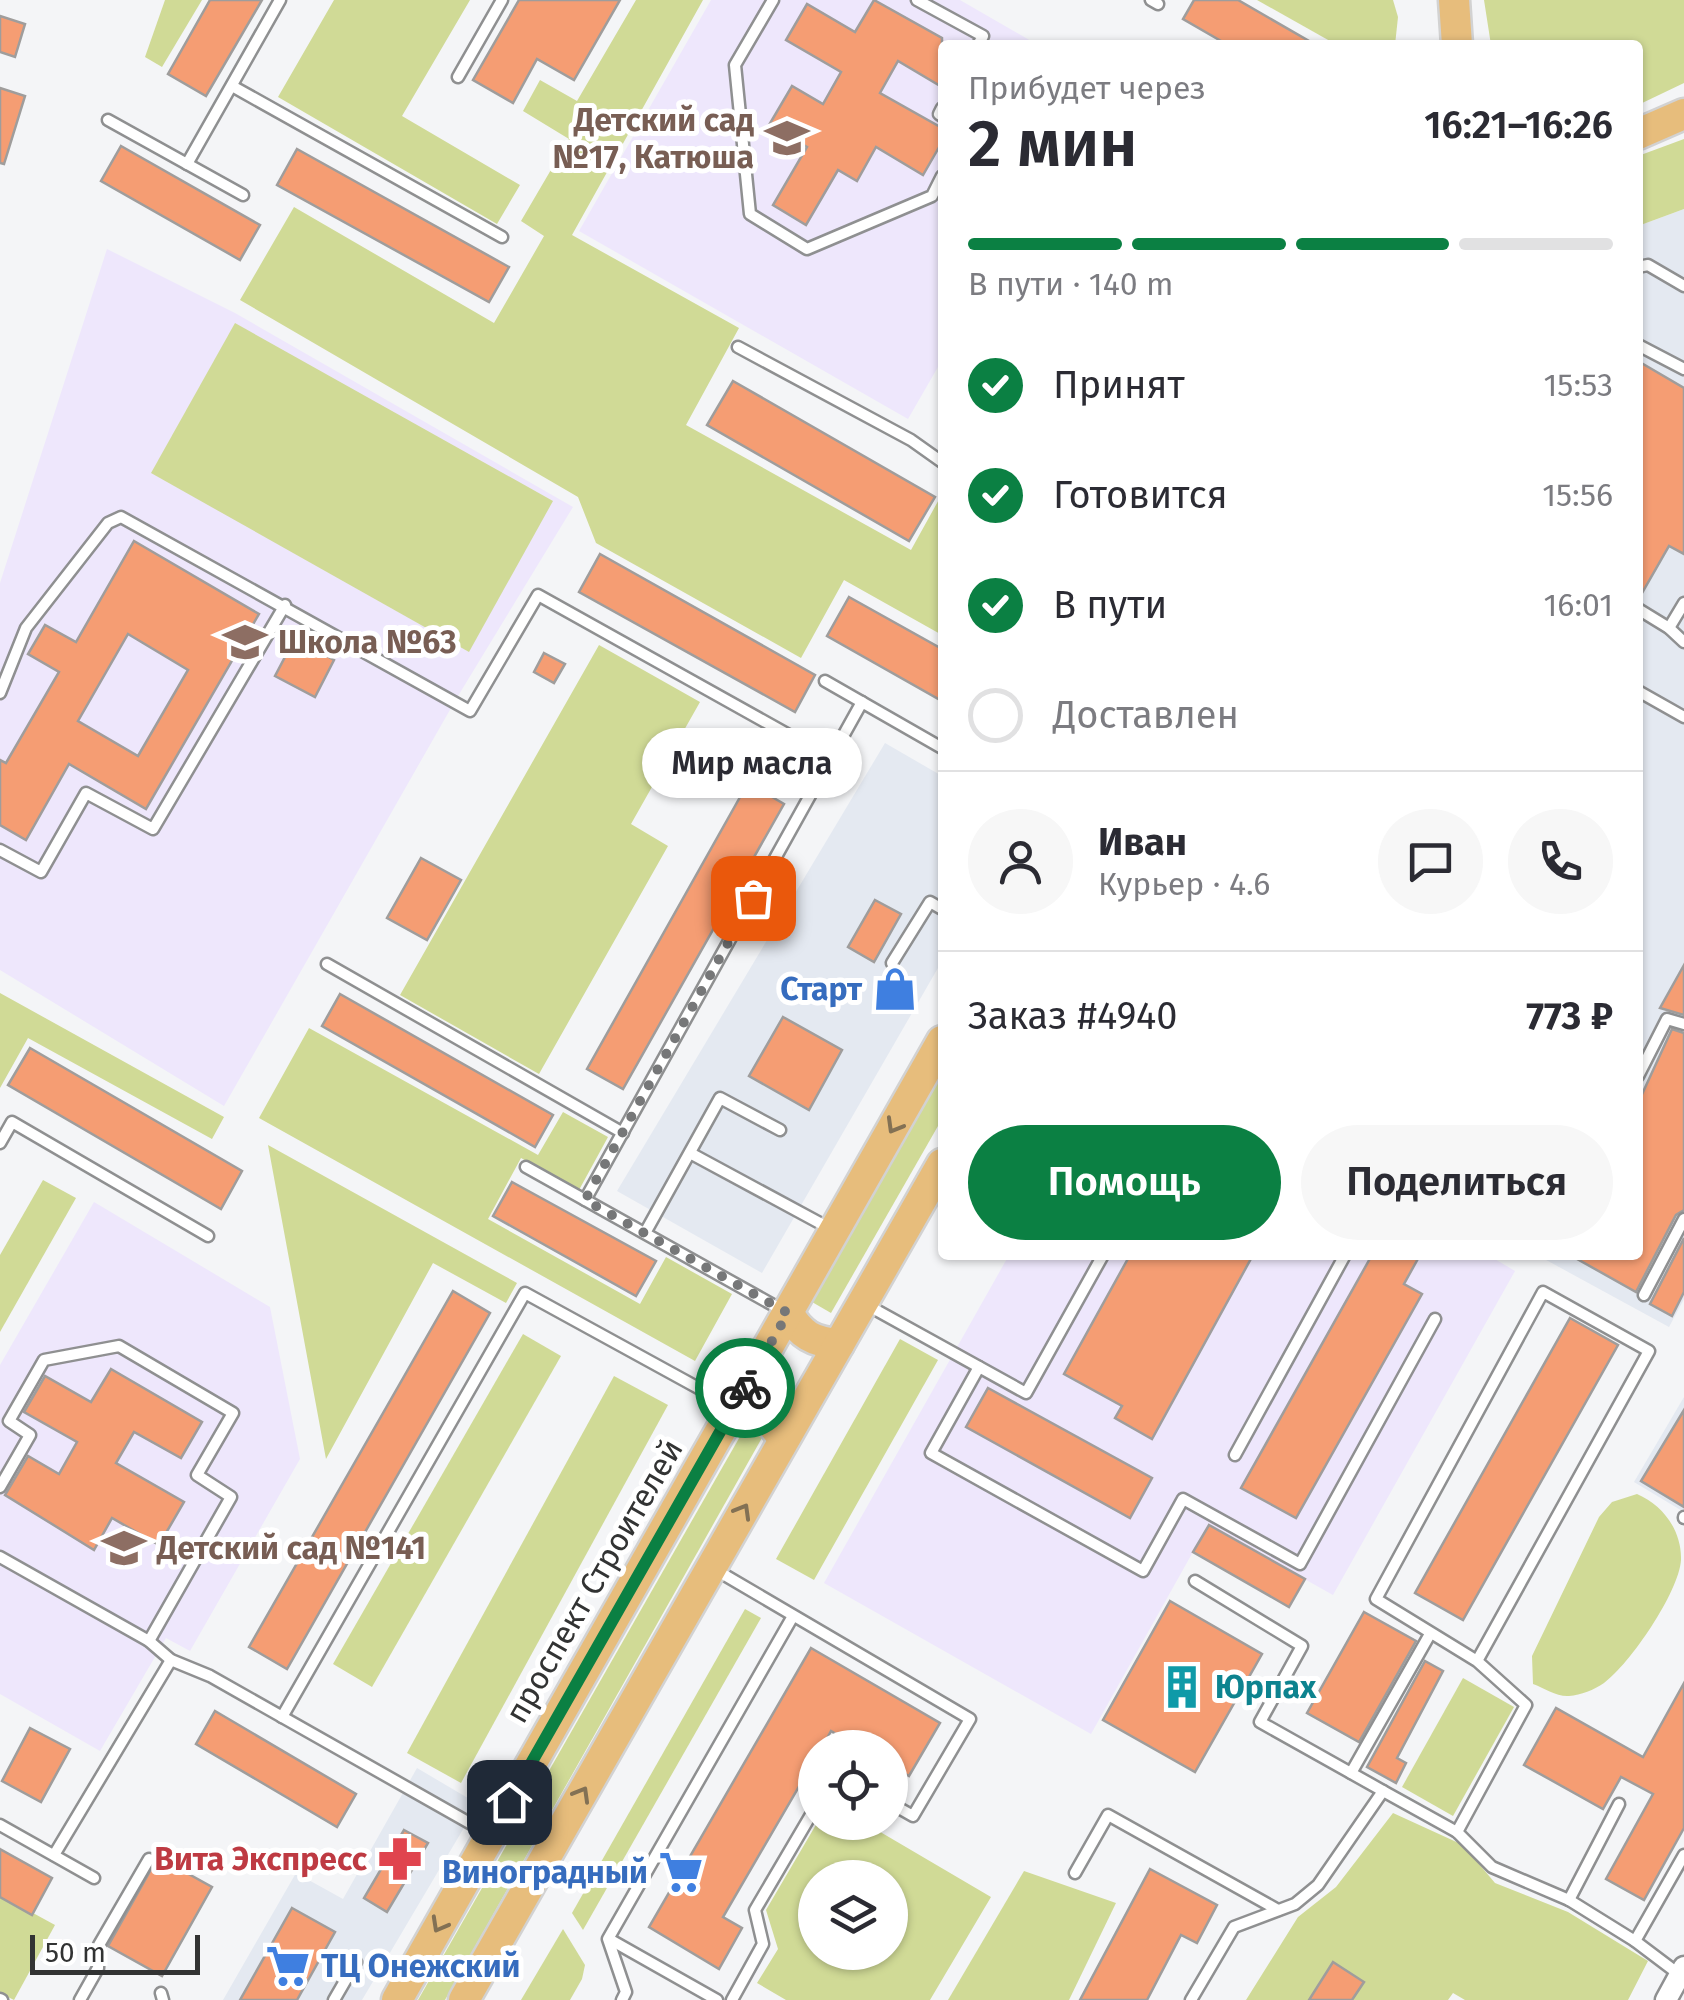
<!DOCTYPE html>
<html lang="ru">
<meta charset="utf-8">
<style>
body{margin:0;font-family:"Fira Sans",sans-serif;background:#f7f7f7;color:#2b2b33;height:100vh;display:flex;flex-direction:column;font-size:38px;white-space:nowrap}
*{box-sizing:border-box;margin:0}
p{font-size:32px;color:#7c7c81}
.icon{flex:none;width:55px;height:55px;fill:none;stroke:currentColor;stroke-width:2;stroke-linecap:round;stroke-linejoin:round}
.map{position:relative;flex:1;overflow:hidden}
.details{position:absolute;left:938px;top:40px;width:705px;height:1220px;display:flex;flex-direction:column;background:#fff;border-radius:10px;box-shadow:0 2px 8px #0004}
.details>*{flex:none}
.buttons{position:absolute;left:798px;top:1730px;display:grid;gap:20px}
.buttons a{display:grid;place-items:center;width:110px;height:110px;border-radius:50%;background:#fff;box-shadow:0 2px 8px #0004;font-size:50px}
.scale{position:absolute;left:30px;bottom:25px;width:170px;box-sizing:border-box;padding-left:10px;border:5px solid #323333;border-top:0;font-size:28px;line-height:35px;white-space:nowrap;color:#323333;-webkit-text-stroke:8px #fff;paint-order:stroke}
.pin{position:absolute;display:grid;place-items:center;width:85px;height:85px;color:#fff;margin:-42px;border-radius:20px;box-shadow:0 5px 15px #0006}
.courier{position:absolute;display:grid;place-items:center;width:100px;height:100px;margin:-50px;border:8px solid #0b8043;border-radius:50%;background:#fff;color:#222;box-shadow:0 2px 12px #0007}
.bubble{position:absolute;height:70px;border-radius:35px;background:#fff;box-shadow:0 2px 8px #0004;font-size:32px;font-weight:600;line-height:70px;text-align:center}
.headline em{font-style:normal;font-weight:600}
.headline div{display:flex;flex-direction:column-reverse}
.headline{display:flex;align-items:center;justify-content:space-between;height:170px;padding:0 30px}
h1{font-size:65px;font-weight:600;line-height:75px}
.bar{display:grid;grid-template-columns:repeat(4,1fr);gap:15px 10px;align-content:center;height:120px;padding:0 30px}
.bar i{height:12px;border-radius:8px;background:#e1e1e2}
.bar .active{background:#0b8043}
.bar p{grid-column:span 4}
.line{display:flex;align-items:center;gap:25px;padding:0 30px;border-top:2px solid #e1e1e2}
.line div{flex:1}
.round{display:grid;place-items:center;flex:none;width:105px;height:105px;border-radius:52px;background:#f7f7f7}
ol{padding:0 30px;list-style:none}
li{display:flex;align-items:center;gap:30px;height:110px}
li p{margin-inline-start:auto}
li .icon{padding:10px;border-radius:50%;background:#0b8043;color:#fff;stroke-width:4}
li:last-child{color:#7c7c81}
li i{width:55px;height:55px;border:5px solid #e1e1e2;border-radius:50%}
.cta{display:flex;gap:20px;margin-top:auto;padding:20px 30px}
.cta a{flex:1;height:115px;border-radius:60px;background:#0b8043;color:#fff;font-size:40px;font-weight:600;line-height:115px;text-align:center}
.cta a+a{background:#f7f7f7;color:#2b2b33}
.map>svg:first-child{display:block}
</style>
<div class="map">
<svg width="1684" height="2000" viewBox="0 0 1684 2000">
<rect width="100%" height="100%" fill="#f4f5f7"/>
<g fill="#e4e9f1">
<polygon points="1684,209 1684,1299 1669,1327 1537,1255 1638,1255 1638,226"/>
<polygon points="885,743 942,776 942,961 762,1273 617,1191"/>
<polygon points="1684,1397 1684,1512 1634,1482"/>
<polygon points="417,1768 478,1804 362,2000 223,2000 296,1873 343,1899"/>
</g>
<g fill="#eee7fc">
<polygon points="711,0 960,0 1038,45 942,45 942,360 908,419 579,231"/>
<polygon points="107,249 235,313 573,507 455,701 224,1106 0,970 0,583"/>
<polygon points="94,1202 270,1307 300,1459 190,1651 166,1638 100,1751 0,1694 0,1365"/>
<polygon points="1009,1255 1488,1255 1515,1271 1333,1595 1208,1525 1091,1734 824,1583"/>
</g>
<g fill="#d0da96" fill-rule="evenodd">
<polygon points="165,0 202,0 162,67 145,57"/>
<polygon points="334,0 470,0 402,116 520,185 497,224 278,97"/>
<polygon points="636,0 703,0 572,235 739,328 686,425 911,550 942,494 942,635 844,580 801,658 596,543 578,497 240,300 294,207 494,323 544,236 521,221 569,139 523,111 540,80 577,101"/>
<polygon points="1257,0 1393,0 1398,17 1395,45 1337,45"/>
<polygon points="1484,0 1684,0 1684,83 1638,105 1638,45 1491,45"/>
<polygon points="1684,139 1684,209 1638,226 1638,156"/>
<polygon points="235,323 553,501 469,652 151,473"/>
<polygon points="599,645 700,702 631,824 668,846 539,1074 400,995"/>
<polygon points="0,993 224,1117 212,1139 28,1038 0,1088"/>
<polygon points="309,1028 538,1155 563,1112 608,1137 579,1190 521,1158 488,1219 640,1304 666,1257 732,1294 695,1361 259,1118"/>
<polygon points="942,1075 942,1119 831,1313 812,1302"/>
<polygon points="268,1145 517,1283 506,1303 433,1263 326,1459"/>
<polygon points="43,1180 76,1198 0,1332 0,1255"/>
<polygon points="523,1334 561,1356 372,1687 333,1664"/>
<polygon points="900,1339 938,1360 814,1580 776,1559"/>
<polygon points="614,1376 668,1405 461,1783 407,1753"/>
<polygon points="746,1426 763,1436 445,2000 418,2000"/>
<path d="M1637,1494C1663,1505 1682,1531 1681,1560C1679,1592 1630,1664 1604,1683C1594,1690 1581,1695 1569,1696C1557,1697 1544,1688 1533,1684L1532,1656L1599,1517L1612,1502Z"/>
<polygon points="745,1609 761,1618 583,1930 572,1913"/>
<polygon points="1463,1678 1514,1707 1453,1816 1402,1787"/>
<polygon points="1393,1813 1463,1845 1495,1883 1568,1912 1648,1961 1628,2000 1465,2000 1453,1993 1448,2000 1246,2000 1298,1917 1336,1887"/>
<path d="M817,1823H865L991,1897L930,2000H786L757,1983L778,1949L766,1910ZM815,1878H890V1952H815Z"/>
<polygon points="1024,1871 1116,1903 1069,2000 948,2000"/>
<polygon points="0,1895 55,1925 14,2000 0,1993"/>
<polygon points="563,1929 585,1965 582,1979 570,2000 521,2000"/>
</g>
<g fill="#f59d73" stroke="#9f9d9c" stroke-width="2.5" fill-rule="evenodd">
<polygon points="210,0 262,0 206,96 168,74"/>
<polygon points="519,0 620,0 574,80 537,59 513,103 473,80"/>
<polygon points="874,0 942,38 942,87 898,61 880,93 942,128 942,142 923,175 876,147 857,181 838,170 806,225 773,205 807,147 769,125 792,86 823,104 841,72 786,40 807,4 855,32"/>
<polygon points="1194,0 1238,0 1316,45 1228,45 1183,19"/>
<polygon points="0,16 25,24 15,57 0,52"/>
<polygon points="0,88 25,96 4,164 0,163"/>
<polygon points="121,146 260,225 240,260 101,181"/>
<polygon points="297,149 509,267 489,302 277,185"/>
<polygon points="1638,361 1684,388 1684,554 1669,546 1638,600"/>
<polygon points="733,381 935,497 909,541 707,425"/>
<path d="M134,541L259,614L146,809L69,764L26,840L0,825V760L6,763L59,672L28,654L45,625L76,642ZM128,634L188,670L138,756L78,721Z"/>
<polygon points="600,554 815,675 795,712 579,592"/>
<polygon points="849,597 942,649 942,701 827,636"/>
<polygon points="295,638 334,660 315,697 275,676"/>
<polygon points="544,653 565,664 554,683 534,672"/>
<polygon points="748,783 784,804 623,1089 587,1069"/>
<polygon points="421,858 461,880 427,940 387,918"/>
<polygon points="875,900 901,914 874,962 848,947"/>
<polygon points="1684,965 1684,1015 1660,1008"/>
<polygon points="340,994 553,1115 535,1147 322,1026"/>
<polygon points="783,1017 842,1050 809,1110 749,1076"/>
<polygon points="1672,1029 1684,1033 1684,1210 1676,1215 1636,1292 1570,1255 1638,1255 1638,1103"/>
<polygon points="30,1048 242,1171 221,1209 8,1085"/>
<polygon points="512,1182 656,1261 636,1296 493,1216"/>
<polygon points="1684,1238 1684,1292 1672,1316 1650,1304"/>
<polygon points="1130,1255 1253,1255 1152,1439 1115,1418 1122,1406 1064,1374"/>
<polygon points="1372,1255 1420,1255 1404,1284 1422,1294 1296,1518 1241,1488"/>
<polygon points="453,1291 490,1313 287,1669 249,1647"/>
<polygon points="1570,1318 1618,1345 1463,1620 1415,1593"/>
<polygon points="111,1369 202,1422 181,1458 134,1432 116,1463 184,1502 159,1545 112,1518 94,1550 5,1495 28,1456 59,1474 77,1442 24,1412 45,1376 91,1402"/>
<polygon points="988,1388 1152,1478 1130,1518 966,1427"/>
<polygon points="1684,1410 1684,1507 1641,1481"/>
<polygon points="1209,1525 1305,1579 1289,1607 1193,1552"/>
<polygon points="1170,1601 1262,1654 1195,1772 1103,1720"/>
<polygon points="1364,1612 1416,1641 1359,1742 1307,1713"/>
<polygon points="811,1648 940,1723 909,1776 890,1765 890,1748 859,1748 831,1731 822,1748 815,1748 815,1759 723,1917 742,1928 719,1969 649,1927"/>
<polygon points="1425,1661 1443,1671 1397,1758 1406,1763 1396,1783 1367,1767"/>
<polygon points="1684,1683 1684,1828 1644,1900 1606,1879 1653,1794 1621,1777 1603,1809 1524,1765 1556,1708 1643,1757"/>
<polygon points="215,1711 356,1794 337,1827 196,1744"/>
<polygon points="30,1728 70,1749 41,1802 2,1781"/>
<polygon points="404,1830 428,1843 387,1912 364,1898"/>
<polygon points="0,1849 52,1878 32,1915 0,1897"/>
<polygon points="158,1857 212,1887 162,1976 108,1946"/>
<polygon points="1150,1869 1217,1905 1197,1943 1181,1935 1147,2000 1080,2000"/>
<polygon points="292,1908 335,1932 297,2000 240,2000"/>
<polygon points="1333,1962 1364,1982 1352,2000 1309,2000"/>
</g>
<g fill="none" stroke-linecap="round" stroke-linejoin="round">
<g stroke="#8f9091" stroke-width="15">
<g id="service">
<polyline points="773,0 735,65 750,214 807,249 932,196 942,176"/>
<polyline points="917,0 983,36 978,45"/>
<polyline points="1151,0 1158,4"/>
<polyline points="458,77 502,0"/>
<polyline points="232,86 502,237"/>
<polyline points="942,108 939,114 942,116"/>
<polyline points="108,120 243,195"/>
<polyline points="187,164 280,0"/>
<polyline points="1638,267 1648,265 1684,286"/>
<polyline points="1638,345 1684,369"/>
<polyline points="738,347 911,440 942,462"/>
<polyline points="1638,609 1669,628 1684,642"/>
<polyline points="1669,628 1684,603"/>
<polyline points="825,681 942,748"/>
<polyline points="1638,691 1684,717"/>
<polyline points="0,693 26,628 108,523 121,517 470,711 538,595 830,758"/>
<polyline points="0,850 41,872 86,793 153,829 285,605"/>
<polyline points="892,963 930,902 942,909"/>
<polyline points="327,964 623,1133"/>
<polyline points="1638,1076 1667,1019 1684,1024"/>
<polyline points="0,1143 12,1122 208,1236"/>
<polyline points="690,1153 829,1228"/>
<polyline points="526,1167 782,1310"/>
<polyline points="585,1200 862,702"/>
<polyline points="645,1233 720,1098 780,1130"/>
<polyline points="1644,1295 1684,1219"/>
<polyline points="867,1305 1026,1393 1103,1255"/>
<polyline points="979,1367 931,1453 1143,1571 1183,1499 1300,1564 1435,1319"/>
<polyline points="1235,1455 1345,1255"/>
<polyline points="0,1487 30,1435 9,1421 44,1360 119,1346 233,1413 197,1475 231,1497 149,1641"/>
<polyline points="1684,1518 1684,1517"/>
<polyline points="0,1557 149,1641 171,1660 210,1676 489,1834"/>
<polyline points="716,1570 970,1719 913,1816 890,1803"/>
<polyline points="1195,1581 1302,1646 1260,1722 1351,1773"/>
<polyline points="282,1717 525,1293 733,1407"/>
<polyline points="1383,1791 1457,1832 1492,1867 1569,1900 1635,1941 1680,1975"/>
<polyline points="0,1825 94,1878"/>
<polyline points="1457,1832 1526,1705 1477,1661 1376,1599 1543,1292 1649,1351 1477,1661"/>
<polyline points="54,1855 171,1660"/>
<polyline points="1075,1873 1108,1815 1278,1910"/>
<polyline points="1569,1900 1619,1804"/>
<polyline points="609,1939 717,2000"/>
<polyline points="1635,1941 1684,1855"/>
<polyline points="161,1993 163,2000"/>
<polyline points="0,1999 2,2000"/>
<polyline points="80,2000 98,1968 99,1945 149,1859"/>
<polyline points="334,2000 356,1962"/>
<polyline points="622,2000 626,1992 608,1939 793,1616"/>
<polyline points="732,2000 763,1944 755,1910 815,1808"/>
<polyline points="1191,2000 1234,1927 1295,1904 1318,1885 1383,1791 1351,1773 1430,1634"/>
</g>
</g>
<g stroke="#8f9091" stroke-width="25">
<polyline id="minor" points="1666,2000 1684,1967"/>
</g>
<g stroke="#d2d2d2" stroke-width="35">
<g id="primary">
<polyline points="1454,0 1457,45"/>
<polyline points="1638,134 1684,114"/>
<path d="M788,1313C801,1335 813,1342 839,1344"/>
<polyline points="734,1407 764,1414 784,1439"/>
<polyline points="397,2000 942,1041"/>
<polyline points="464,2000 942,1164"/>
</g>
</g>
<use href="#service" stroke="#fff" stroke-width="10"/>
<use href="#minor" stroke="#fff" stroke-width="20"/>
<use href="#primary" stroke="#e7bd7c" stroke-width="30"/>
</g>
<defs><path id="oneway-chevron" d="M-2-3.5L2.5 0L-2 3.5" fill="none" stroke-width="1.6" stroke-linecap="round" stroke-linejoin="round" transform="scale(2.5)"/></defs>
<g stroke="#837154">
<use href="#oneway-chevron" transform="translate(894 1126) rotate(120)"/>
<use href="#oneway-chevron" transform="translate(743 1511) rotate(-60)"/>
<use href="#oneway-chevron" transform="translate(582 1794) rotate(-60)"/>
<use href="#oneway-chevron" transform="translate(439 1925) rotate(119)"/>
</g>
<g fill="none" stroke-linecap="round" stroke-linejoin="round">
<polyline stroke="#767778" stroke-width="10" stroke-dasharray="0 18" points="745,1388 788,1313 585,1200 753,898"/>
<polyline stroke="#0b8043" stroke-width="12" points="509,1802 745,1388"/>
</g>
<defs>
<g id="school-bare" transform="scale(3.45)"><path d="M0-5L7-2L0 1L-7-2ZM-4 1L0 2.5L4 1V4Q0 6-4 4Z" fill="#8d6e63" stroke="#fff" stroke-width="2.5" paint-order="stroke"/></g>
<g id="shop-bare" transform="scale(3.45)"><path d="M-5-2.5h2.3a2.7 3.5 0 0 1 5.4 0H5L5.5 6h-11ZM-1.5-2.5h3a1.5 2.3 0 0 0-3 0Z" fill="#3f7fe0" stroke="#fff" stroke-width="2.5" paint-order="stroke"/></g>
<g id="building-bare" transform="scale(3.45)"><path d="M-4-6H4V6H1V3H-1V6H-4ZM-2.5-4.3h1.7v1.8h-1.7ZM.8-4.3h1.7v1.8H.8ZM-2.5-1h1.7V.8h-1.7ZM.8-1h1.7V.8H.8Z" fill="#0f9aa8" stroke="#fff" stroke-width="2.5" paint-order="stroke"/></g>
<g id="pharmacy-bare" transform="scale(3.45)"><path d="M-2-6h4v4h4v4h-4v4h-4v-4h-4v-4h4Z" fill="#e0444e" stroke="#fff" stroke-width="2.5" paint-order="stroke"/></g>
<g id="supermarket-bare" transform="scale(3.45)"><path d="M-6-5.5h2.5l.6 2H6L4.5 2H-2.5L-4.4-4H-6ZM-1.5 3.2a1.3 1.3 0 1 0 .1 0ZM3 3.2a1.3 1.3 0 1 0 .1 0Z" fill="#3f7fe0" stroke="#fff" stroke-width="2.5" paint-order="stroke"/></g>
</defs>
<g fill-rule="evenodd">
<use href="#school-bare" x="787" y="138"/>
<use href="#school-bare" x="245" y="642"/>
<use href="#shop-bare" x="895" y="989"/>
<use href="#school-bare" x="124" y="1548"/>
<use href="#building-bare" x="1182" y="1687"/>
<use href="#pharmacy-bare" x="400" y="1859"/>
<use href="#supermarket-bare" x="681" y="1872"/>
<use href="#supermarket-bare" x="288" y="1966"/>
</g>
<g text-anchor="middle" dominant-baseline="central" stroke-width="10" stroke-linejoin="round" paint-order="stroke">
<g font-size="32" font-weight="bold" fill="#785e54" stroke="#fff" text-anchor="start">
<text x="754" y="120" text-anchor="end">Детский сад<tspan x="754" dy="37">№17, Катюша</tspan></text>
<text x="278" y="642">Школа №63</text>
<text x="157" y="1548">Детский сад №141</text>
</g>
<g font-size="32" font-weight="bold" fill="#366cbe" stroke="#fff" text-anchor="end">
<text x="862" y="989">Старт</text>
<text x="648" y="1872">Виноградный</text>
<text x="321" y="1966" text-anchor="start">ТЦ Онежский</text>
</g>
<g font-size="32" fill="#323333" stroke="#fff">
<text transform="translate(594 1581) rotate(-60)">проспект Строителей</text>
</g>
<g font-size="32" font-weight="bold" fill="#0d838f" stroke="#fff" text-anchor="start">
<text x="1215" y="1687">Юрпах</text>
</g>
<g font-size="32" font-weight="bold" fill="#be3a42" stroke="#fff" text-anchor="end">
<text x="367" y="1859">Вита Экспресс</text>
</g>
</g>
</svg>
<div class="buttons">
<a><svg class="icon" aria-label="locate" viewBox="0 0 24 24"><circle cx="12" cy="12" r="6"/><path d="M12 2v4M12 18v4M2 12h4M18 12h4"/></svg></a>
<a><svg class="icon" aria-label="layers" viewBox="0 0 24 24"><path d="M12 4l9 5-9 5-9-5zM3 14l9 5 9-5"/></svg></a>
</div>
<div class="scale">50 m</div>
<div class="pin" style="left:753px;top:898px;background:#ea580c"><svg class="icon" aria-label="bag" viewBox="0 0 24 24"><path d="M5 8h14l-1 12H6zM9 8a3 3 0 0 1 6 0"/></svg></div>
<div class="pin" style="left:509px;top:1802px;background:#1f2937"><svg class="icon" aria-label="home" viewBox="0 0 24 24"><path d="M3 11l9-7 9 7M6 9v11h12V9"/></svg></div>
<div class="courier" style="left:745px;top:1388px"><svg class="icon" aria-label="bike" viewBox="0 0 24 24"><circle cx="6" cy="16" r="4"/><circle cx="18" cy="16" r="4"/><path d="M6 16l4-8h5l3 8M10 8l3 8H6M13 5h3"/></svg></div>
<div class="bubble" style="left:642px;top:728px;width:220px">Мир масла</div>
<section class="details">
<div class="headline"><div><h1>2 мин</h1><p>Прибудет через</p></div><em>16:21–16:26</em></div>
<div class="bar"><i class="active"></i><i class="active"></i><i class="active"></i><i></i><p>В пути · 140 m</p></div>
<ol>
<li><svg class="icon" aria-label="check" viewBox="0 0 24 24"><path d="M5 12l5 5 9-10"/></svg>Принят<p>15:53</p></li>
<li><svg class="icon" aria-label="check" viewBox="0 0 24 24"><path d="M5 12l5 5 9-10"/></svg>Готовится<p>15:56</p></li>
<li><svg class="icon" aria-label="check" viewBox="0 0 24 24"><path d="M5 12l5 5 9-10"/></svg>В пути<p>16:01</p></li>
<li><i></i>Доставлен</li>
</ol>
<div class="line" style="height:180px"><a class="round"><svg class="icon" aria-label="person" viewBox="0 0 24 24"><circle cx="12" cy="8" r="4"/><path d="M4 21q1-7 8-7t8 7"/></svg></a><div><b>Иван</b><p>Курьер · 4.6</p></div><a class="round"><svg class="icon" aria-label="chat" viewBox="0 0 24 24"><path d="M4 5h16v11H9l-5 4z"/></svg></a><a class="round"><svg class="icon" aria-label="phone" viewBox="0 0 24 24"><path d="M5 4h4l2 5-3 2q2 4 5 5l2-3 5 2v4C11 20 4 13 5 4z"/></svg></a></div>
<div class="line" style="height:130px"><div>Заказ #4940</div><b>773 ₽</b></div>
<div class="cta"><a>Помощь</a><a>Поделиться</a></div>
</section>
</div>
